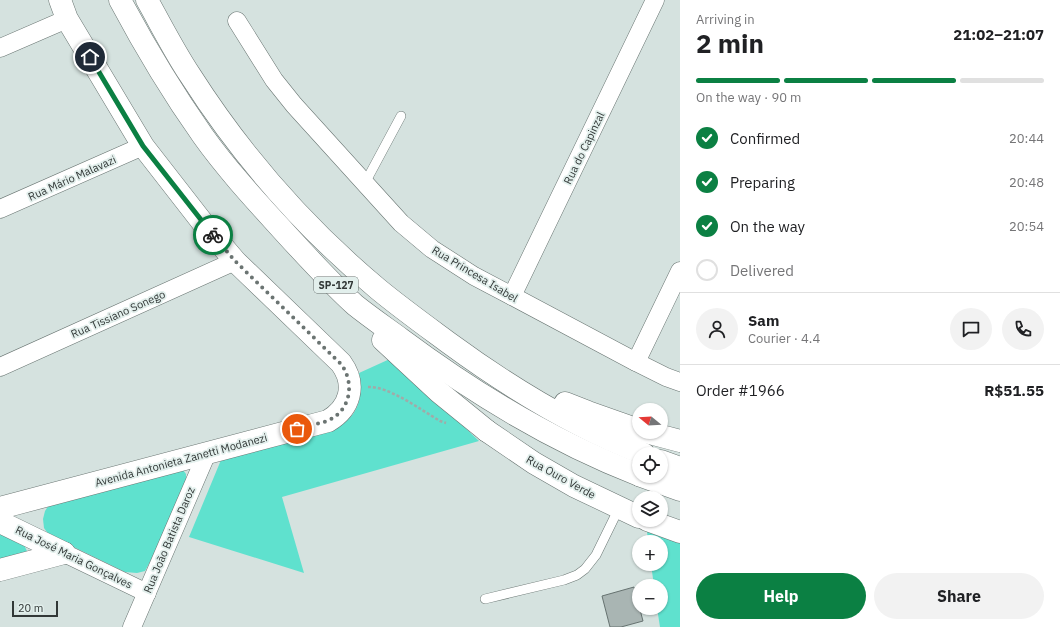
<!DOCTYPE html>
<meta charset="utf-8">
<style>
body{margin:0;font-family:"IBM Plex Sans",sans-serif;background:#f2f2f2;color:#202124;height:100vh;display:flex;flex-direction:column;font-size:15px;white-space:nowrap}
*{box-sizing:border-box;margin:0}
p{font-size:13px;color:#757577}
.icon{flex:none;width:22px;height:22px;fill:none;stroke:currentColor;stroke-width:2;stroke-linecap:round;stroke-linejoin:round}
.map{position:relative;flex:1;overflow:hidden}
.sheet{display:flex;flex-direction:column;background:#fff;width:380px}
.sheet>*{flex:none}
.needle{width:26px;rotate:288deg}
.buttons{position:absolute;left:632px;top:403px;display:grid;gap:8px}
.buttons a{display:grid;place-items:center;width:36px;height:36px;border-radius:50%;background:#fff;box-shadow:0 1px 3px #0004;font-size:20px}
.scale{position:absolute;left:12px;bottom:10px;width:46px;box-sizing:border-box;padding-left:4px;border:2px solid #323837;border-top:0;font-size:11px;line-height:14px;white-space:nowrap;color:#323837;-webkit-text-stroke:3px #e2efec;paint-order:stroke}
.pin{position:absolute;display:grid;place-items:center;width:34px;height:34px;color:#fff;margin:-17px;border:2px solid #fff;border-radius:50%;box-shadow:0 1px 4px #0007}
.courier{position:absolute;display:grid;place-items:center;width:40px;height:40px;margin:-20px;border:3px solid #0b8043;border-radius:50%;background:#fff;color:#222;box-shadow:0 1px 5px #0007}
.overview em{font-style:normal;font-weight:700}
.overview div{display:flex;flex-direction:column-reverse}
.overview{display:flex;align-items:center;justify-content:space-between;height:68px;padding:0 16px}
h1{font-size:26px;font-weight:700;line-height:30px}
.bar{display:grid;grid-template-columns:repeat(4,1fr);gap:6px 4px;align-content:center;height:48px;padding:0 16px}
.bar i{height:5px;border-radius:3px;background:#e0e0e0}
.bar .on{background:#0b8043}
.bar p{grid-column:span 4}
.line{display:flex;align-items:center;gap:10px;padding:0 16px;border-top:1px solid #e0e0e0}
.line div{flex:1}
.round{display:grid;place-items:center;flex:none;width:42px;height:42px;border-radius:21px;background:#f2f2f2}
ol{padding:0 16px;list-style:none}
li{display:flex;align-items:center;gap:12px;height:44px}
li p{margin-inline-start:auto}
li .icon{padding:4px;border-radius:50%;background:#0b8043;color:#fff;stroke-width:4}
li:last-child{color:#757577}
li i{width:22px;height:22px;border:2px solid #e0e0e0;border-radius:50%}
.cta{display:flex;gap:8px;margin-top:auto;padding:8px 16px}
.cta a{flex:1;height:46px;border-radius:24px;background:#0b8043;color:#fff;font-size:16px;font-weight:700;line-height:46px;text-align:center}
.cta a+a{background:#f2f2f2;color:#202124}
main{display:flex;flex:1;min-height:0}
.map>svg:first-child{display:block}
</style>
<main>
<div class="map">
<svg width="680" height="627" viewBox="0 0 680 627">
<rect width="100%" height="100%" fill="#d5e2df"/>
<g fill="#5fe1ce">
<path d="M392,358L479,441L282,497L304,573L189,537L221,460L332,431C357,417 364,402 359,373Z"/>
<polygon points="183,470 186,474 186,482 152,558 145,571 137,573 125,572 49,535 44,528 43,519 45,511 49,505"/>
<polygon points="647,531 680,542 680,627 660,627 657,608 661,608 661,586 654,586 651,564 661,564 661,542 648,542"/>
<polygon points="0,533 24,545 27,551 26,555 0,562"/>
</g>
<polygon fill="#a9b5b3" stroke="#667270" points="634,587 643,621 621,627 610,627 602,596"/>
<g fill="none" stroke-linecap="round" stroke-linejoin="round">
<g stroke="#697572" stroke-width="10">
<g id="service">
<polyline points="365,183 401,116"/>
<polyline points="485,599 564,580 577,575 585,569 596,555 619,508"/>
</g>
</g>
<g stroke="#697572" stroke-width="19">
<g id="minor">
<polyline points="237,21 274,80 294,105 401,223 432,249 474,276 512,296 636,362 666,377 680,382"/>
<polyline points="0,48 67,19"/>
<polyline points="0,209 143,146"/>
<polyline points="512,296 655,0"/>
<polyline points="636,362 680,271"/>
<polyline points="0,367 235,261"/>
<polyline points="64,553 147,593"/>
<polyline points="132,627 207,453"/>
</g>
</g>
<g stroke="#697572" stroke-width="23">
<g id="tertiary">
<path d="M0,508L328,421C350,408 357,385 341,363L235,261L206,227L143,146L67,19L60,0"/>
<polyline points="0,522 64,553"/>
<polyline points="0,570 64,553"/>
</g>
</g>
<g stroke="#697572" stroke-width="23">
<g id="secondary">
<polyline points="487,431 534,463 574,486 639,517"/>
<polyline points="647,520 680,532"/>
</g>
</g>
<g stroke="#697572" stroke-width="23">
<g id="trunk">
<path d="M120,0C145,47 172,92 203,136C228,171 258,203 287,235C308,258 332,284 355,305C370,317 386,328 401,339C475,394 554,442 639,475"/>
<path d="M147,0C161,25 174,51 190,75C241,155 305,228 378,289C401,308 426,326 449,343C509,387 574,427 644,454"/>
<polyline points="383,340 439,392 487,431"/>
<polyline points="565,403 588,412 639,430"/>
<polyline points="646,432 680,441"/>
<polyline points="661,461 680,468"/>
<polyline points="641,476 680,490"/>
</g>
</g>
<path stroke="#a0aba8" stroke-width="2.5" stroke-dasharray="3 2" stroke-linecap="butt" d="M368,387C389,386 421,410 440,421L446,423"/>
<use href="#service" stroke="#fff" stroke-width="9"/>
<use href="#minor" stroke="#fff" stroke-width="18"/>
<use href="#tertiary" stroke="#fff" stroke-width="22"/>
<use href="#secondary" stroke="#fff" stroke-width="22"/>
<use href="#trunk" stroke="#fff" stroke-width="22"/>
</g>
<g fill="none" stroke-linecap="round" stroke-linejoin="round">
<path stroke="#6b7472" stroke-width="4" stroke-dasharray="0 7.2" d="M213,235L235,261L341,364C355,383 351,411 327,421C318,424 307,426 297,429"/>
<polyline stroke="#0b8043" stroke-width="5" points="90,57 143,146 213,235"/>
</g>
<g text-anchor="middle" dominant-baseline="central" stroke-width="3.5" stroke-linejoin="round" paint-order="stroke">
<rect fill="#e2efec" stroke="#676f6d" stroke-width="1" x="314" y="277" width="44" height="16" rx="3"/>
<g font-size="10" font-weight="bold" fill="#323837">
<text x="336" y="285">SP-127</text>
</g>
<g font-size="11" fill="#323837" stroke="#e2efec">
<text transform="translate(584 148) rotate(-64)">Rua do Capinzal</text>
<text transform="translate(72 178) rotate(-24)">Rua Mário Malavazi</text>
<text transform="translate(475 274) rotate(31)">Rua Princesa Isabel</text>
<text transform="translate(118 314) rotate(-24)">Rua Tissiano Sonego</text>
<text transform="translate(181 460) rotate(-15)">Avenida Antonieta Zanetti Modanezi</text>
<text transform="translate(561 477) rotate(29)">Rua Ouro Verde</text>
<text transform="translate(169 540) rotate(-67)">Rua João Batista Daroz</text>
<text transform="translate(74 557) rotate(26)">Rua José Maria Gonçalves</text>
</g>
</g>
</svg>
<div class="buttons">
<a><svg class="needle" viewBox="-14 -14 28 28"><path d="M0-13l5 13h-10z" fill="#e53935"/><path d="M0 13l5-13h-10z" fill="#757577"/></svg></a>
<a><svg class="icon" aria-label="locate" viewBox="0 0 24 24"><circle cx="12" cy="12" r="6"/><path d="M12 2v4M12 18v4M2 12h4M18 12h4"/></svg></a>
<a><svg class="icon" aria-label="layers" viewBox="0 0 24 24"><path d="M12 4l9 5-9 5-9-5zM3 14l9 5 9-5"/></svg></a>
<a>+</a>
<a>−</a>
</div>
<div class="scale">20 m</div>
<div class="pin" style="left:297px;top:429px;background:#ea580c"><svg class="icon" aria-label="bag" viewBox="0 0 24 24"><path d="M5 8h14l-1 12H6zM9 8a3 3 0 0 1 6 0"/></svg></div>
<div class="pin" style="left:90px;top:57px;background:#1f2937"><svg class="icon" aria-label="home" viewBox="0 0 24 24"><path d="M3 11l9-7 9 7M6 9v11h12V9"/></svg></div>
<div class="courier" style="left:213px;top:235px"><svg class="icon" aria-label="bike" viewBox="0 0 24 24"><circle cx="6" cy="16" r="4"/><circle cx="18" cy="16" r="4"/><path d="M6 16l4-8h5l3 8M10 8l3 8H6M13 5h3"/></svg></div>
</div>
<section class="sheet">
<div class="overview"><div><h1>2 min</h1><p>Arriving in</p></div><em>21:02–21:07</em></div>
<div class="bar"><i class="on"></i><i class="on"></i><i class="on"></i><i></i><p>On the way · 90 m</p></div>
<ol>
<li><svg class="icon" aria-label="check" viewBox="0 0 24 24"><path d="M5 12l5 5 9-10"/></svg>Confirmed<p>20:44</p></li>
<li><svg class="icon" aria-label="check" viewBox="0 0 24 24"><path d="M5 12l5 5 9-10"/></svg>Preparing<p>20:48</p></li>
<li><svg class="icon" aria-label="check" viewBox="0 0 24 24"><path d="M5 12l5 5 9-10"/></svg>On the way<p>20:54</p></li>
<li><i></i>Delivered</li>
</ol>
<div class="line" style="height:72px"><a class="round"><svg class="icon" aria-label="person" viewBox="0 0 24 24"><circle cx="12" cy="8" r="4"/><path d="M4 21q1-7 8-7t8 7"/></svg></a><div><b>Sam</b><p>Courier · 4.4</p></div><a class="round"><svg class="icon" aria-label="chat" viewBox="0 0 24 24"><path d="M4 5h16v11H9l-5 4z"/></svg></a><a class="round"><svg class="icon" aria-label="phone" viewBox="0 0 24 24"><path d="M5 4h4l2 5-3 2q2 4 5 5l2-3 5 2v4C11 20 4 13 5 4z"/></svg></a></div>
<div class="line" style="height:52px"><div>Order #1966</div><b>R$51.55</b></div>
<div class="cta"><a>Help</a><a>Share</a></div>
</section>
</main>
